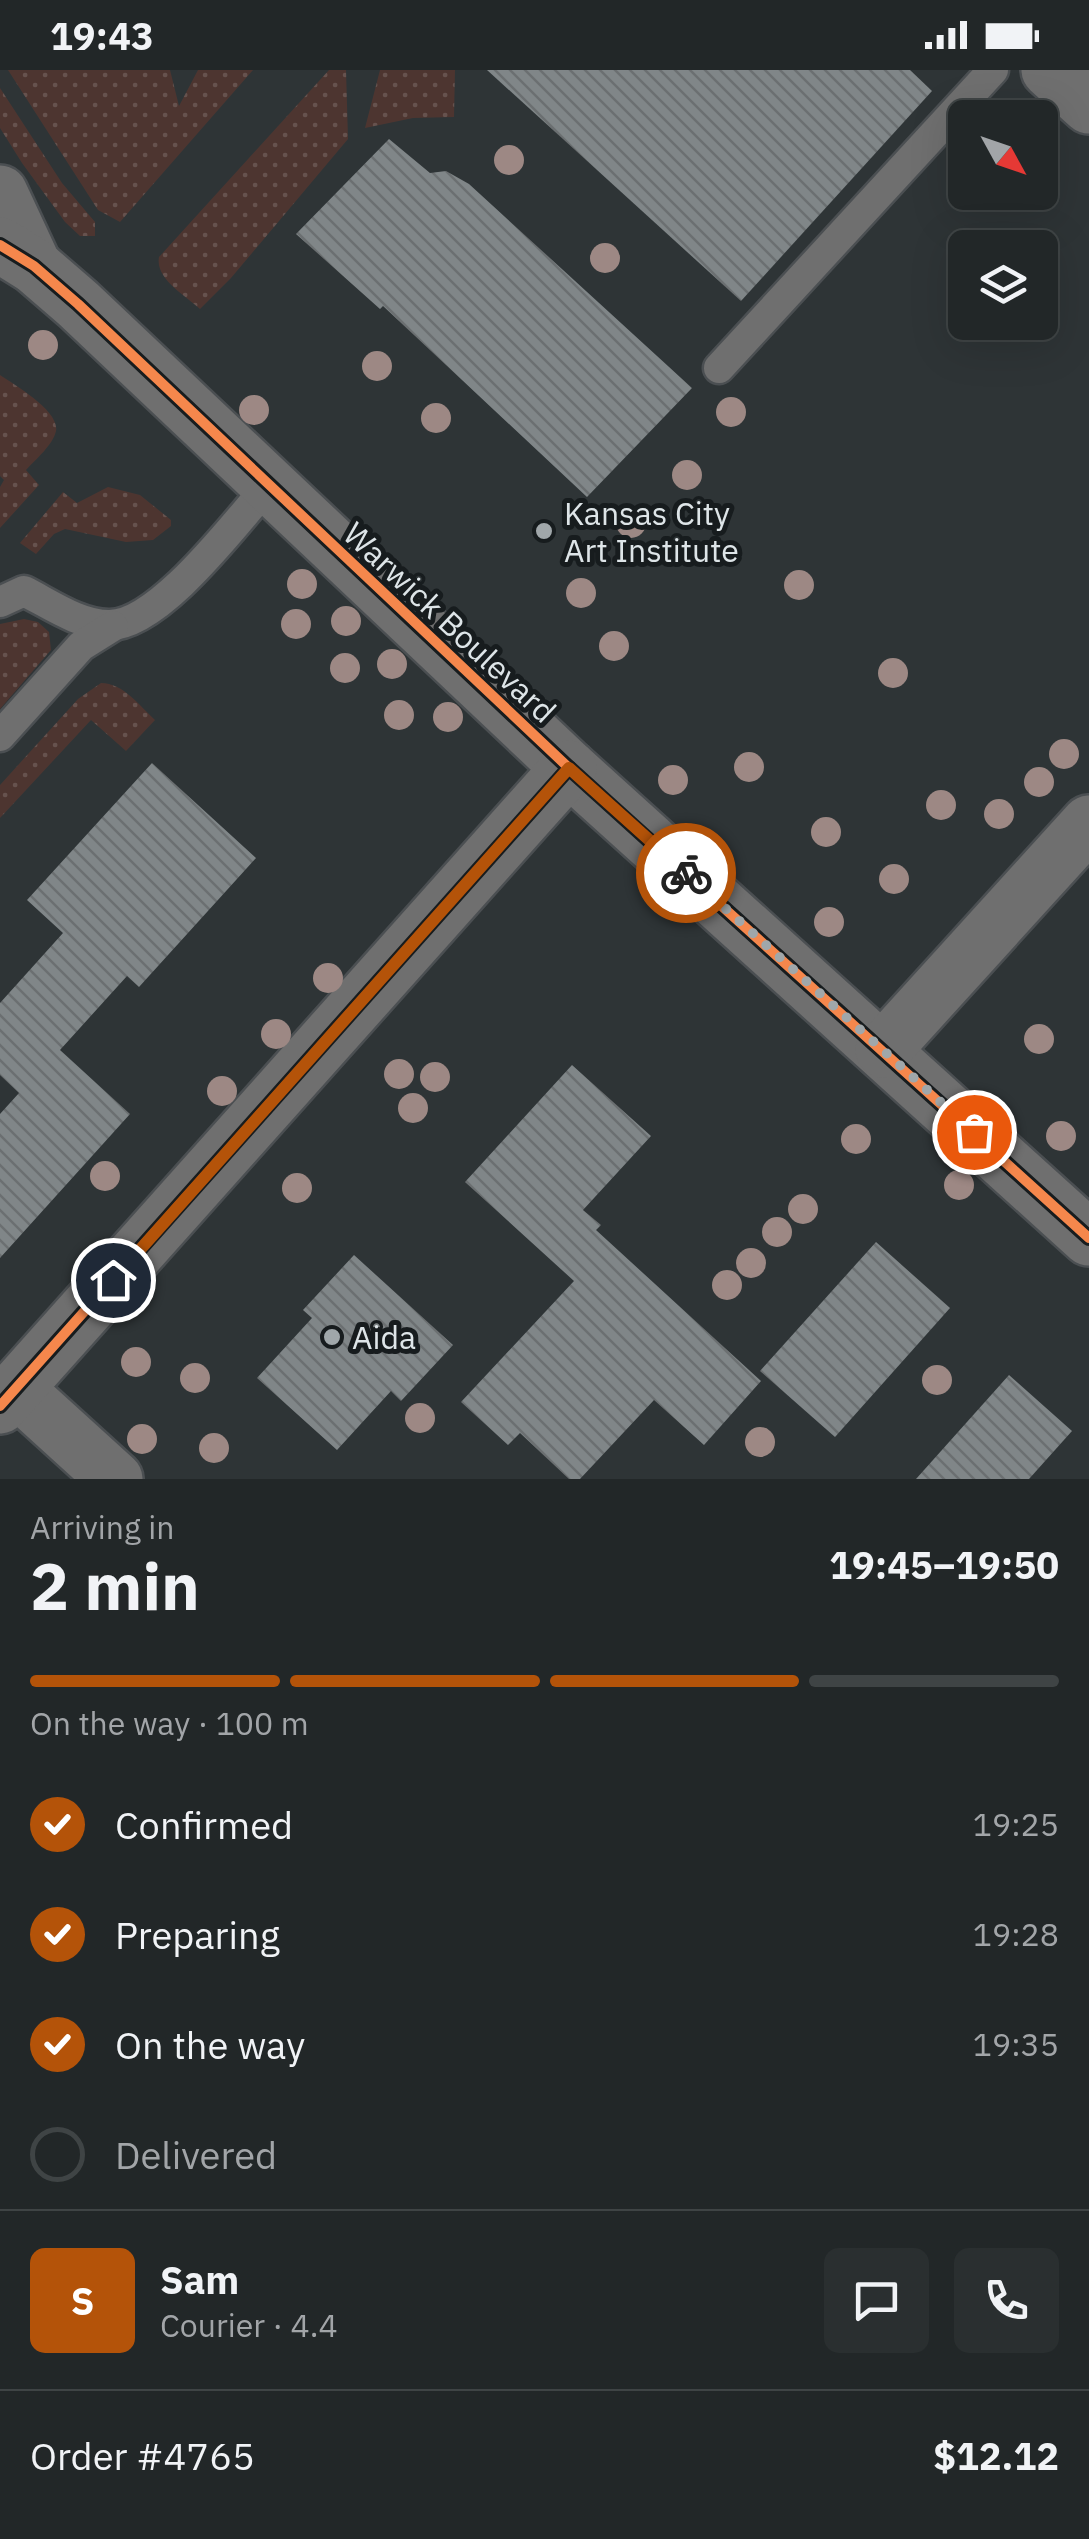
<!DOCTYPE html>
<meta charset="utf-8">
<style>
body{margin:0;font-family:"IBM Plex Sans",sans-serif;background:#2a2f30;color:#f1f3f6;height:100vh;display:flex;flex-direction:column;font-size:38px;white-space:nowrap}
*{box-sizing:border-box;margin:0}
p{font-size:32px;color:#a2a5a8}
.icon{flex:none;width:55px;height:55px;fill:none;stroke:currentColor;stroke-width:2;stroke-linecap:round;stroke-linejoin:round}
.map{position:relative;height:1409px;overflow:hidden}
.panel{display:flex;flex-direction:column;background:#222728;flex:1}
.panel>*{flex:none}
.needle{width:65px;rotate:130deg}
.fabs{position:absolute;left:948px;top:30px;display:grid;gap:20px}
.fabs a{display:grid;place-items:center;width:110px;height:110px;border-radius:15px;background:#222728;box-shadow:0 10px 40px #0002,0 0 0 2px #3f4445;font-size:50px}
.pin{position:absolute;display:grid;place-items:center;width:85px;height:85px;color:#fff;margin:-42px;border:5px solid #fff;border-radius:50%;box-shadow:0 2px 10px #0007}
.courier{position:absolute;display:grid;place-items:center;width:100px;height:100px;margin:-50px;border:8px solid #b45309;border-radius:50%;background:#fff;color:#222;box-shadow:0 2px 12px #0007}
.head em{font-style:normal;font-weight:700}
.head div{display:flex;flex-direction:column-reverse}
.head{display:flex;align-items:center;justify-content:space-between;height:170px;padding:0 30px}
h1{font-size:65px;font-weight:700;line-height:75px}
.bar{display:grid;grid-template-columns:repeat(4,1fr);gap:15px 10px;align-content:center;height:120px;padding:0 30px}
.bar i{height:12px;border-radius:8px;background:#3f4445}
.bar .current{background:#b45309}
.bar p{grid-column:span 4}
.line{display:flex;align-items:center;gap:25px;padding:0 30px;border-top:2px solid #3f4445}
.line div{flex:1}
.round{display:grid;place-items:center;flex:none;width:105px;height:105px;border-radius:15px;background:#2a2f30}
ol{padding:0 30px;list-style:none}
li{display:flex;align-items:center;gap:30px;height:110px}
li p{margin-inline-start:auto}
li .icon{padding:10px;border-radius:50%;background:#b45309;color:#fff;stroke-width:4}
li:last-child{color:#a2a5a8}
li i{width:55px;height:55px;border:5px solid #3f4445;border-radius:50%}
.status{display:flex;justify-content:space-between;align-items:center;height:70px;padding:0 50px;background:#222728;direction:ltr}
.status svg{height:28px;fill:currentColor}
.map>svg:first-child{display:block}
</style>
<div class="status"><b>19:43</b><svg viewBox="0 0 49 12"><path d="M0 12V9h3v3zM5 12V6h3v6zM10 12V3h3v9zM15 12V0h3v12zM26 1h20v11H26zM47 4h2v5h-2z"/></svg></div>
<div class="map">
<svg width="1089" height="1409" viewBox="0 0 1089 1409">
<defs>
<pattern id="grass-dots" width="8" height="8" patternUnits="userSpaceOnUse" patternTransform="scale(2.5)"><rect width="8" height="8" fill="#4d3530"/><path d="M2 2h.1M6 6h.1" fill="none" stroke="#66524e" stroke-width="1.8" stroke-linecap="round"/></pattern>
<pattern id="building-back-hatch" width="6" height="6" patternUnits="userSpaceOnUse" patternTransform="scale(2.5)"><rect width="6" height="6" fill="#808688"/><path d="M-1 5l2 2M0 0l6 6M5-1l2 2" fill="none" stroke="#6b6f71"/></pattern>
</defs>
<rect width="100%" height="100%" fill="#2e3436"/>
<g fill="url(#grass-dots)">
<polygon points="8,0 170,0 179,36 198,0 253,0 120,152 98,140"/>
<path d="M329,0H346L348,69L231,208L200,239C185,225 155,209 159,187Z"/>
<polygon points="380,0 455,0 454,47 413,48 365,58"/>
<polygon points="0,18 62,113 95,152 95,166 80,166 65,152 22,93 0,58"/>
<path d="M0,305C15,315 60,341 56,361C53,375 36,389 26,400L39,415L0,458V417L4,410L0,406Z"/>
<polygon points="108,417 140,425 171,450 171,456 153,470 126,472 65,459 54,464 36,484 20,473 63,422 77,433"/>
<polygon points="24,549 38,552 49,562 51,580 0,639 0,554"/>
<path d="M101,613C123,613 139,635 155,650L126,681L91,650L0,748V715L78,629Z"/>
</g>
<g fill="url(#building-back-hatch)">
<polygon points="487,0 910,0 932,21 741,231"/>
<polygon points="389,69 430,103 446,101 469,114 692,318 587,427 383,236 380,239 296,164"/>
<polygon points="152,693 256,788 139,917 127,906 60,980 130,1044 0,1188 0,1044 19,1023 0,1005 0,933 63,863 27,830"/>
<polygon points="572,995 651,1066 583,1140 601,1155 596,1160 761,1311 704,1375 654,1330 580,1409 569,1409 520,1363 508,1375 461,1332 574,1211 465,1112"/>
<polygon points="876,1172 950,1238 835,1367 760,1301"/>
<polygon points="354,1185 453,1275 401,1331 391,1321 337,1380 257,1308 312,1248 303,1240"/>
<polygon points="1009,1305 1072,1361 1029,1409 916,1409"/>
</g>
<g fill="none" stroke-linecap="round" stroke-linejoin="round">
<g stroke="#4b4f52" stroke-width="35">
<g id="service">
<polyline points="719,298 993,0"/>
<path d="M0,532L24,521C50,534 79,555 109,555C159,556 236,452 268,416"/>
<polyline points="0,666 81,576 113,556"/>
</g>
</g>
<g stroke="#4b4f52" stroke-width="60">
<g id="minor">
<polyline points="1049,0 1089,36"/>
<polyline points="0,123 34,196"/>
<polyline points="0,175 34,196 78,234 569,698 1089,1168"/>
<polyline points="883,980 1089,753"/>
<polyline points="16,1319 115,1409"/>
<polyline points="0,1336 569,698"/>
</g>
</g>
<use href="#service" stroke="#6f6f6f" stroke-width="30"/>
<use href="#minor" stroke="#6f6f6f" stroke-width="55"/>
<g stroke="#171c1e" stroke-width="16">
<g id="cycleway">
<polyline points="0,175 34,196 78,234 569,698 1089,1168"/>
<polyline points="0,1336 569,698"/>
</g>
</g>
<use href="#cycleway" stroke="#f5874c" stroke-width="10"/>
</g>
<g fill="#9d8884">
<circle cx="509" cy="90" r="15"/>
<circle cx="605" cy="188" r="15"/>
<circle cx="43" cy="275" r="15"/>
<circle cx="377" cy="296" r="15"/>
<circle cx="254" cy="340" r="15"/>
<circle cx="731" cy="342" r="15"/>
<circle cx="436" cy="348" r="15"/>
<circle cx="687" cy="405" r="15"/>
<circle cx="631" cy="453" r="15"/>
<circle cx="302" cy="514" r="15"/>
<circle cx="799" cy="515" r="15"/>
<circle cx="581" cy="523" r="15"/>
<circle cx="346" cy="551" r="15"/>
<circle cx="296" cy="554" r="15"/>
<circle cx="614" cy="576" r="15"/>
<circle cx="392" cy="594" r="15"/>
<circle cx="345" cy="598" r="15"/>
<circle cx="893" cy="603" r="15"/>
<circle cx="399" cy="645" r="15"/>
<circle cx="448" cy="647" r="15"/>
<circle cx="1064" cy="684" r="15"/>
<circle cx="749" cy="697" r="15"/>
<circle cx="673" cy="710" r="15"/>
<circle cx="1039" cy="712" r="15"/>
<circle cx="941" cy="735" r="15"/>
<circle cx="999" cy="744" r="15"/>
<circle cx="826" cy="762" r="15"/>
<circle cx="894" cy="809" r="15"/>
<circle cx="829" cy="852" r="15"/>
<circle cx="328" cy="908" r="15"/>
<circle cx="276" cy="964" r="15"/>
<circle cx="1039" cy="969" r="15"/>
<circle cx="399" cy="1004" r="15"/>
<circle cx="435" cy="1007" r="15"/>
<circle cx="222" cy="1021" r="15"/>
<circle cx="413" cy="1038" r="15"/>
<circle cx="1061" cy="1066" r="15"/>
<circle cx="856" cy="1069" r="15"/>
<circle cx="105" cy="1106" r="15"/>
<circle cx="959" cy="1115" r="15"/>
<circle cx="297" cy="1118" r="15"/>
<circle cx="803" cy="1139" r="15"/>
<circle cx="777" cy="1162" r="15"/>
<circle cx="751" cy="1193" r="15"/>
<circle cx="727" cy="1215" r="15"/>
<circle cx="136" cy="1292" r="15"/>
<circle cx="195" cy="1308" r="15"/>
<circle cx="937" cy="1310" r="15"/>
<circle cx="420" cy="1348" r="15"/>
<circle cx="142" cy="1369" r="15"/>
<circle cx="760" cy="1372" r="15"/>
<circle cx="214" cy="1378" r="15"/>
</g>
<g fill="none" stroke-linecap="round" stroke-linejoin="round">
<polyline stroke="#a0a7aa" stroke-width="10" stroke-dasharray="0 18" points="686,803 974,1062"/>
<polyline stroke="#b45309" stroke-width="12" points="113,1210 569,698 686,803"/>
</g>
<g fill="#a0a7aa" stroke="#171c1e" stroke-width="4">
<circle cx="544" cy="461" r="10"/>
<circle cx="332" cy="1267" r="10"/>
</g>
<g text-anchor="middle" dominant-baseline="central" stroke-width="10" stroke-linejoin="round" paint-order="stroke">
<g font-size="32" fill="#dee5e8" stroke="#171c1e" text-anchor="start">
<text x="564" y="443">Kansas City<tspan x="564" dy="37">Art Institute</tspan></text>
<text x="352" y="1267">Aida</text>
</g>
<g font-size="32" fill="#dee5e8" stroke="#171c1e">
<text transform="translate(450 552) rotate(43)">Warwick Boulevard</text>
</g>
</g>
</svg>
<div class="fabs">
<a><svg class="needle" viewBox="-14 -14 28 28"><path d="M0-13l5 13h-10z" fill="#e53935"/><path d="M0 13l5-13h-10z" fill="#a2a5a8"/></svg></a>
<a><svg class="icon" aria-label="layers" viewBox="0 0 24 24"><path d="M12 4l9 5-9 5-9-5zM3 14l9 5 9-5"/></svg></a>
</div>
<div class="pin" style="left:974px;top:1062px;background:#ea580c"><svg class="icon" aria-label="bag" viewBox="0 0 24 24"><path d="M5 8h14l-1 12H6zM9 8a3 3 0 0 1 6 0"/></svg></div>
<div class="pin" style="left:113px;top:1210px;background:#1f2937"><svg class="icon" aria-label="home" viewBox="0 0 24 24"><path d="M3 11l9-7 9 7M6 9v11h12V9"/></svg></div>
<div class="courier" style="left:686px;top:803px"><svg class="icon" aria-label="bike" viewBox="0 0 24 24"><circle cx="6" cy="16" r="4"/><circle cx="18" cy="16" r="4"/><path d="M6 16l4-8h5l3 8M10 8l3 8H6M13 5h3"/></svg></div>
</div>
<section class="panel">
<div class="head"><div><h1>2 min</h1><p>Arriving in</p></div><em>19:45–19:50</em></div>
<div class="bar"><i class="current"></i><i class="current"></i><i class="current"></i><i></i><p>On the way · 100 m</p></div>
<ol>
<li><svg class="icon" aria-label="check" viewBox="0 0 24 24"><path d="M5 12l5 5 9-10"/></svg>Confirmed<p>19:25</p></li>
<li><svg class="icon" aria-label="check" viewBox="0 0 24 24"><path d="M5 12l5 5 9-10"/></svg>Preparing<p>19:28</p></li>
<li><svg class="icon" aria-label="check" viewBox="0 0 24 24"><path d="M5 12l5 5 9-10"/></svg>On the way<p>19:35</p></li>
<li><i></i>Delivered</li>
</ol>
<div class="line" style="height:180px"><b class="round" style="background:#b45309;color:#fff">S</b><div><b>Sam</b><p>Courier · 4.4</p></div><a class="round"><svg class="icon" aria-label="chat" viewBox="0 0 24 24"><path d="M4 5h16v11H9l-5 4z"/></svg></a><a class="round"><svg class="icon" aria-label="phone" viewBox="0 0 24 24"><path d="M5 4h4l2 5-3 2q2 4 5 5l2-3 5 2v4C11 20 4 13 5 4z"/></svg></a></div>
<div class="line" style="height:130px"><div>Order #4765</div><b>$12.12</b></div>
</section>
